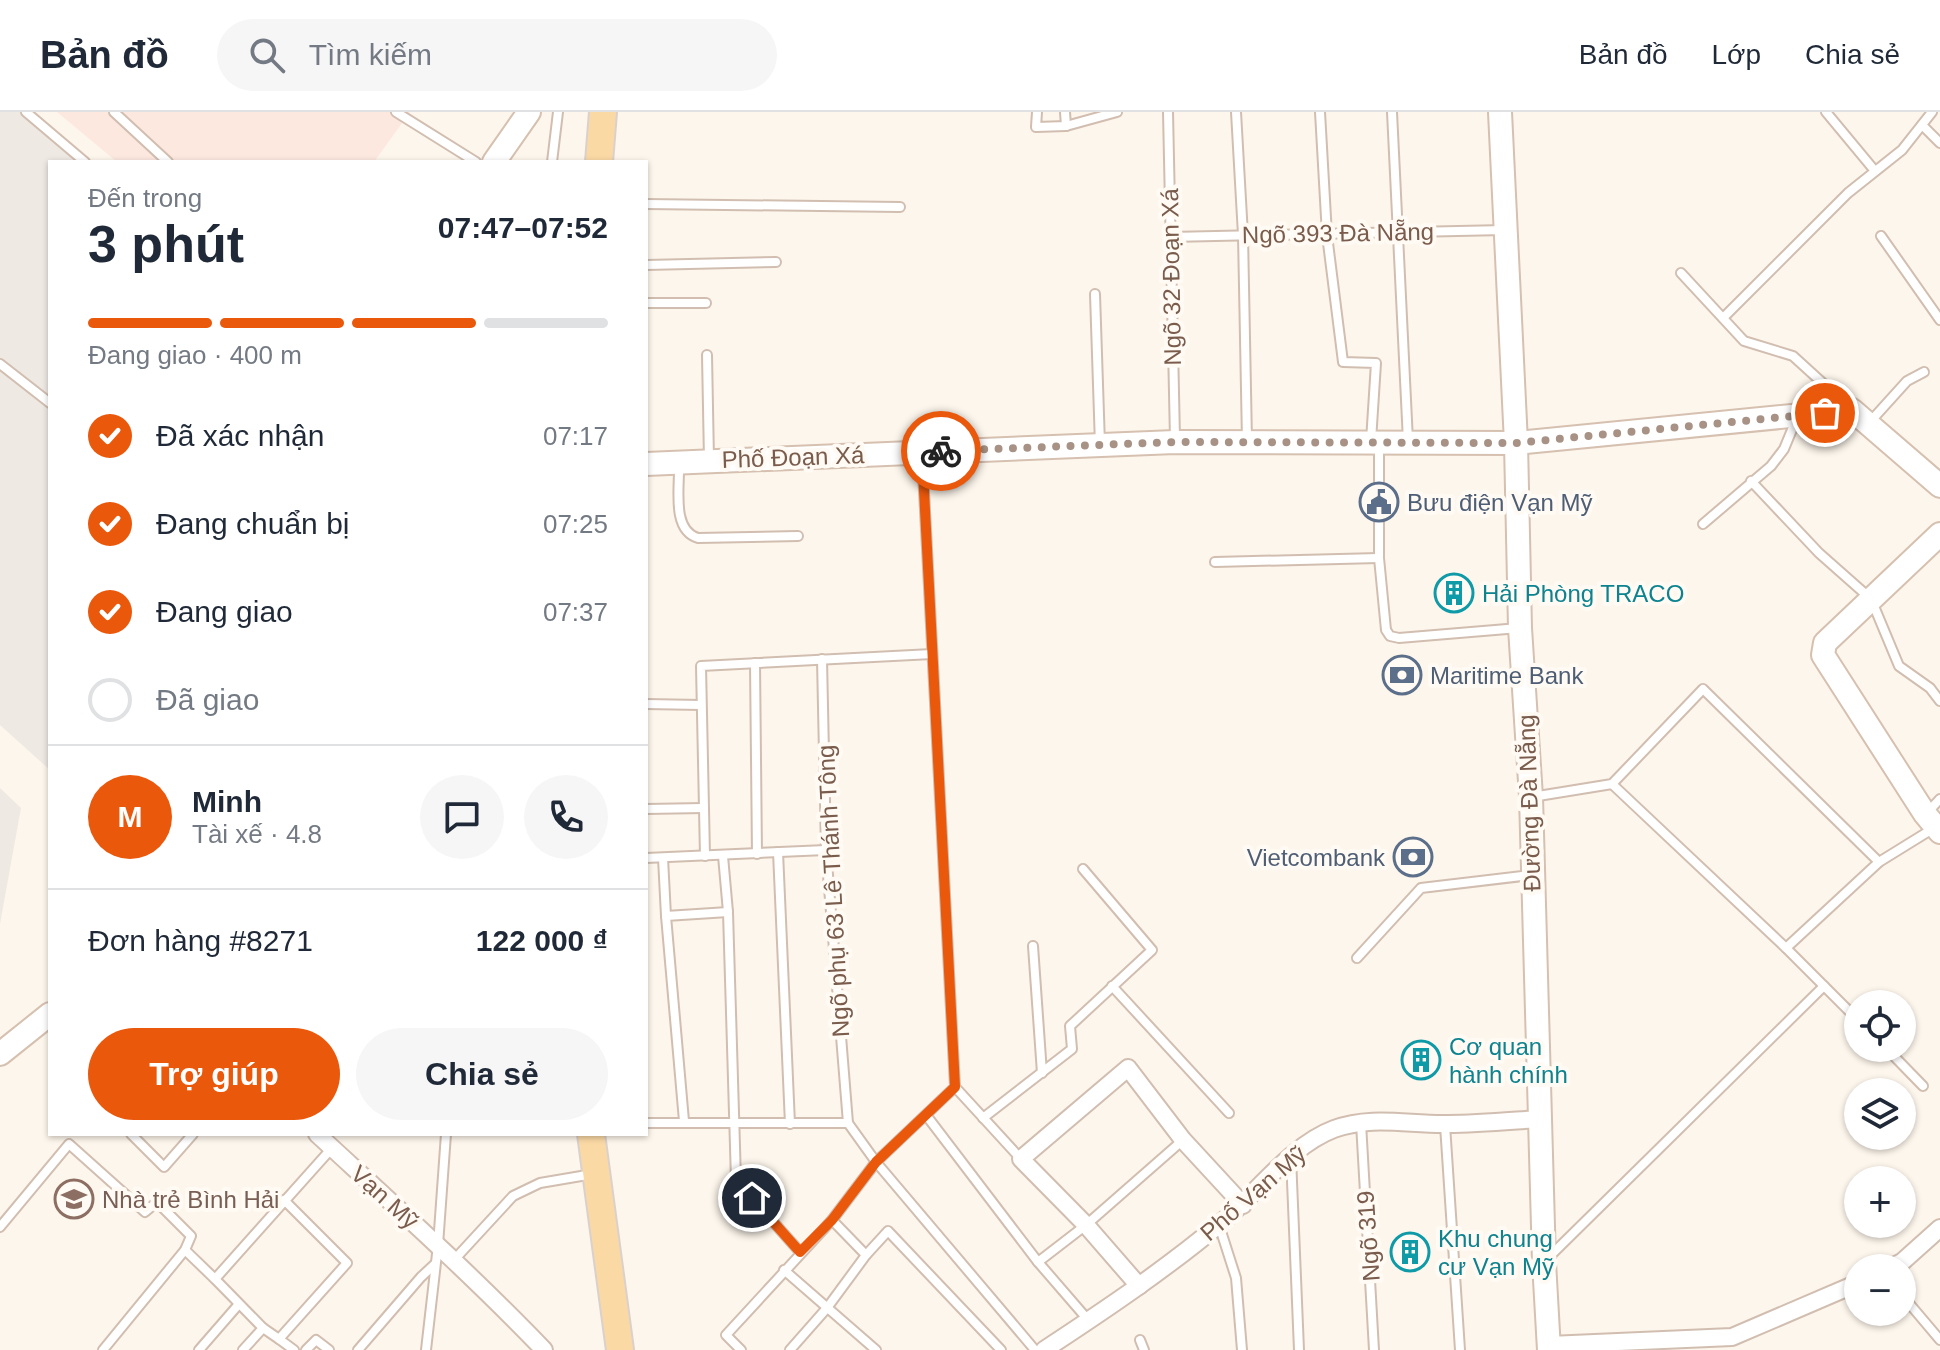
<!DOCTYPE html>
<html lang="vi">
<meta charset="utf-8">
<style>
body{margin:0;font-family:Arial,sans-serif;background:#f6f6f7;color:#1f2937;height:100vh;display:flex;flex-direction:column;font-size:30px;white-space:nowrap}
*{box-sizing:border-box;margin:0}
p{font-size:26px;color:#747a83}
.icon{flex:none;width:44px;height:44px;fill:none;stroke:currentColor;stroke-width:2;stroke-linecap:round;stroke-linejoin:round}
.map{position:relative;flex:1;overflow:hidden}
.panel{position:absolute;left:48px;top:48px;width:600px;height:976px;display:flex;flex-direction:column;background:#fff;border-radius:0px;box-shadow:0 2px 6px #0004}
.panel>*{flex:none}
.controls{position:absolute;left:1844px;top:878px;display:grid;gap:16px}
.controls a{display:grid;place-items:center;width:72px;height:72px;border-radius:50%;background:#fff;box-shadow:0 2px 6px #0004;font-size:40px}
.pin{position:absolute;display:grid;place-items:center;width:68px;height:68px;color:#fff;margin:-34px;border:4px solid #fff;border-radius:50%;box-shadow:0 2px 8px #0007}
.courier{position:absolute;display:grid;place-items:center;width:80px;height:80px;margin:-40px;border:6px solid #ea580c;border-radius:50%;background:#fff;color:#222;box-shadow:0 2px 10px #0007}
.headline em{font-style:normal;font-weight:600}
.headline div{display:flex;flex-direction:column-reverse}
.headline{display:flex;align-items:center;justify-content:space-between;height:136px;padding:0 40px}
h1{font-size:52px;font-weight:600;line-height:60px}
.bar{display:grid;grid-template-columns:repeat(4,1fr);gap:12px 8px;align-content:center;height:96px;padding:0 40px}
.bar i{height:10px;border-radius:6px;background:#e0e1e3}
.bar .selected{background:#ea580c}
.bar p{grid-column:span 4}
.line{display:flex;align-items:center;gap:20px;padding:0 40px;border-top:2px solid #e0e1e3}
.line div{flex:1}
.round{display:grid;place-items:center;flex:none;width:84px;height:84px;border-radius:42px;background:#f6f6f7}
ol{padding:0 40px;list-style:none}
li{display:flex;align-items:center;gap:24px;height:88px}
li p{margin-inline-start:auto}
li .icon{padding:8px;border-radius:50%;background:#ea580c;color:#fff;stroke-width:4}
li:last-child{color:#747a83}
li i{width:44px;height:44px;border:4px solid #e0e1e3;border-radius:50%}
.primary-button{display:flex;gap:16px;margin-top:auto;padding:16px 40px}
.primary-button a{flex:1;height:92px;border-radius:48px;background:#ea580c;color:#fff;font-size:32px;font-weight:600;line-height:92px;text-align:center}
.primary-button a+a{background:#f6f6f7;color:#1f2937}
header{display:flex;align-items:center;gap:48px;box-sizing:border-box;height:112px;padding:0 40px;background:#fff;border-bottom:2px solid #e0e1e3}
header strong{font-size:38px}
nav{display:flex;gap:44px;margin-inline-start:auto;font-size:28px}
.search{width:560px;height:72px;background:#f6f6f7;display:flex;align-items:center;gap:20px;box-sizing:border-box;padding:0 28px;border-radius:44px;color:#747a83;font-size:30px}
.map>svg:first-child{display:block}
</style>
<header>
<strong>Bản đồ</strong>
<div class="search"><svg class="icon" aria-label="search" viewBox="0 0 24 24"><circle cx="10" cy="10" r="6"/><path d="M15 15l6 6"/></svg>Tìm kiếm</div>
<nav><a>Bản đồ</a><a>Lớp</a><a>Chia sẻ</a></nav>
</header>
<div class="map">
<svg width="1940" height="1238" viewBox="0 0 1940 1238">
<rect width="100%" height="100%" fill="#fdf6ec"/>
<polygon fill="#fde8e0" points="57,0 410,0 374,50 117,50"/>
<g fill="#efe9e4">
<polygon points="0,0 26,0 85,50 50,50 50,658 0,613"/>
<polygon points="0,676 21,696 0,812"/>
</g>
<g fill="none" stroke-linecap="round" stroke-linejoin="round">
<g stroke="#d1beb0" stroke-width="12">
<g id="lane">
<polyline points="26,0 85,50"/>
<polyline points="114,0 168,50"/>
<polyline points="396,0 476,50"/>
<polyline points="1037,0 1036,15 1066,14 1117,0"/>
<polyline points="1065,0 1066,14"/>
<polyline points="1168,0 1175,327"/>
<polyline points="1236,0 1243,123 1247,329"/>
<polyline points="1320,0 1327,123 1343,250 1376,251 1371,329"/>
<polyline points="1392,0 1408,329"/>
<polyline points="1826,0 1875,59"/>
<polyline points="1922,13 1940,31"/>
<polyline points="552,50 558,0"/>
<polyline points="646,92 900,95"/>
<polyline points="1881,124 1940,208"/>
<polyline points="1170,125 1505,118"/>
<polyline points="646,153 776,150"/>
<polyline points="1681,161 1744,229 1793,244 1849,295"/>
<polyline points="1095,182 1100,333"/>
<polyline points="646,191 706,191"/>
<polyline points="1723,206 1848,81 1902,38 1932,0"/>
<polyline points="707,243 709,348"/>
<polyline points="0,252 50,291"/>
<polyline points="1869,311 1907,269 1924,260"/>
<polyline points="1379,333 1379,446 1386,518 1390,524 1399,526 1519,516"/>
<path d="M679,352C680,375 671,418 698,426L798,424"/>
<polyline points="1751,369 1819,441 1871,487 1899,554 1930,576 1940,589"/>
<polyline points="1703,412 1771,354 1784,337 1796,308"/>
<polyline points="1215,450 1379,446"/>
<polyline points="822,547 826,738 848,1011"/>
<polyline points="755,551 757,742"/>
<polyline points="646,592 701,593"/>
<polyline points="1612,672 1786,836 1858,908"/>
<polyline points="1532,685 1612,672 1703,577 1879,750"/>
<polyline points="646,697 704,696"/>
<polyline points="1926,702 1940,687"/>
<polyline points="778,740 790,1012"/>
<polyline points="705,744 701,554 932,542"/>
<polyline points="723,744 728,800 736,1068 800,1140"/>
<polyline points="646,746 826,738"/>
<polyline points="663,746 666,804"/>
<polyline points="1033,834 1042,961"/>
<polyline points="1786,836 1879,750 1934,716"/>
<polyline points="1357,846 1421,776 1531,763"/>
<polyline points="1112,874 1229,1001"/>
<polyline points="1886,936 1923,974"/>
<polyline points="955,975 1021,1047"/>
<polyline points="926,1003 1038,1150 1089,1209"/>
<polyline points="983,1006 1072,937 1070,914 1152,838 1083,757"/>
<polyline points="684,1009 666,804 728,800"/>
<polyline points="646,1011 848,1011 876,1050 1035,1238"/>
<polyline points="1361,1011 1374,1238"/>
<polyline points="1445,1013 1460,1238"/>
<polyline points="131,1022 164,1055 193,1022"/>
<polyline points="1291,1045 1299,1238"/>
<polyline points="832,1108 866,1143 888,1119 1001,1238"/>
<polyline points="1219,1113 1236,1166 1242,1238"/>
<polyline points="0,1115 69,1032 145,1100 157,1090 191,1124 185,1138 103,1238"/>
<polyline points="185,1138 215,1167"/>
<polyline points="1547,1147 1824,874"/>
<polyline points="454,1148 513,1084 540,1071 593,1062"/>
<polyline points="1038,1150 1086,1113 1183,1028"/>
<polyline points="784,1158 876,1238"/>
<polyline points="1902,1183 1940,1228"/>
<polyline points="263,1216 279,1227 347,1151 284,1088"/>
<polyline points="279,1227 294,1238"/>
<polyline points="1140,1228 1144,1238"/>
<polyline points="199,1238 239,1192"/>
<polyline points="243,1238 263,1216 215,1167 332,1036"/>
<polyline points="306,1238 316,1228 329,1238"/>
<polyline points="358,1238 421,1165 435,1152"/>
<polyline points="426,1238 438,1133 446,1022"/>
<polyline points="741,1238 726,1223 832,1108 876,1050 955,975 922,341"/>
<polyline points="790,1238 827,1196 866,1143"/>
</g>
</g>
<g stroke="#d1beb0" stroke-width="20">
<g id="street">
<path d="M317,1022C394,1093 472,1163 544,1238"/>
<polyline points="1890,1156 1902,1150 1940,1116"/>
<polyline points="1139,1174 1086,1113 1021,1047 1128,956 1183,1028 1243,1093"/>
<polyline points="1549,1233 1732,1225 1858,1171"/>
<path d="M1044,1238C1105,1198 1166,1157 1222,1110C1257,1081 1291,1033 1334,1017C1372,1003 1409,1013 1448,1012C1479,1012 1509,1009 1539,1007"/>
</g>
</g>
<g stroke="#d6c0b0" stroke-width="26">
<g id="secondary">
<polyline points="1500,0 1516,331 1520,516 1531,685 1544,1150 1549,1238"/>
<polyline points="494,50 529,0"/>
<polyline points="646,352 1175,330 1516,331 1852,298 1940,374"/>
<polyline points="1940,422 1825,531 1823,543 1925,702 1940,720"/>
<polyline points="0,942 50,902"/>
</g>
</g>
<g stroke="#dad1cd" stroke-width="30">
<g id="primary">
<polyline points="599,50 603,0"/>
<polyline points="591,1022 620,1238"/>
</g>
</g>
<use href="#lane" stroke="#fff" stroke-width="8"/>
<use href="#street" stroke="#fff" stroke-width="16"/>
<use href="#secondary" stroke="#fff" stroke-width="22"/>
<use href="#primary" stroke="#fbd9a5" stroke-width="26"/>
</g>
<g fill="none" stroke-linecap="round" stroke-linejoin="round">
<polyline stroke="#a89285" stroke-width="8" stroke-dasharray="0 14.4" points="941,339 1175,330 1516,331 1825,301"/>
<polyline stroke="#ea580c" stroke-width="10" points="752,1086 800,1140 832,1108 876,1050 955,975 922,340 941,339"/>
</g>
<defs>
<g id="civic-ring" transform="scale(2)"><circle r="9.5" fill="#fffaf3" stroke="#5c6f8a" stroke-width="1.5"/><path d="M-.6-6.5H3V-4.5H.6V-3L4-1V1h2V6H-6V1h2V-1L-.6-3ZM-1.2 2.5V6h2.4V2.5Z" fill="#5c6f8a"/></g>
<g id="building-ring" transform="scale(2)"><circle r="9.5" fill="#fffaf3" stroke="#0f9aa8" stroke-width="1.5"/><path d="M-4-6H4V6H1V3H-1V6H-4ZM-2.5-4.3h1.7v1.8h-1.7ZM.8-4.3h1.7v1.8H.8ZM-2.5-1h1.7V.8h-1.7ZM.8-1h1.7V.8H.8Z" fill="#0f9aa8"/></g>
<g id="bank-ring" transform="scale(2)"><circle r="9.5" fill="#fffaf3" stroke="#5c6f8a" stroke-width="1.5"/><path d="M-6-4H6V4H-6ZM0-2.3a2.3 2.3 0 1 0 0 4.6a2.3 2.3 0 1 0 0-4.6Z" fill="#5c6f8a"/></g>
<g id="school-ring" transform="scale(2)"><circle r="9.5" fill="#fffaf3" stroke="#8d6e63" stroke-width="1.5"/><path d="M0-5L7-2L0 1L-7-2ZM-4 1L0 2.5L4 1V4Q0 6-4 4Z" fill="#8d6e63"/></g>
</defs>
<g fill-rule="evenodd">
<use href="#civic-ring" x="1379" y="390"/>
<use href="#building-ring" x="1454" y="481"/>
<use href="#bank-ring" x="1402" y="563"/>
<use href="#bank-ring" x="1413" y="745"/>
<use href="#building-ring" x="1421" y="948"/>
<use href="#school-ring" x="74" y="1087"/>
<use href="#building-ring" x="1410" y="1140"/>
</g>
<g text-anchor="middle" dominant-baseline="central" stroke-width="8" stroke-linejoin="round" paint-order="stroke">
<g font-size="24" fill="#7a5c4d" stroke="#fffaf3">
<text transform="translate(1338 121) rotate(-1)">Ngõ 393 Đà Nẵng</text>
<text transform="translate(1171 165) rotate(-91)">Ngõ 32 Đoạn Xá</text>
<text transform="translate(793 345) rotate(-2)">Phố Đoạn Xá</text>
<text transform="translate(1529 691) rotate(-92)">Đường Đà Nẵng</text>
<text transform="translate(833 779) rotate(-93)">Ngõ phụ 63 Lê Thánh Tông</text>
<text transform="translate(1253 1081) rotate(-41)">Phố Vạn Mỹ</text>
<text transform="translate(385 1085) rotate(42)">Vạn Mỹ</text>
<text transform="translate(1368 1124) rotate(-94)">Ngõ 319</text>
</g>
<g font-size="24" fill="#4e5e75" stroke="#fffaf3" text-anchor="start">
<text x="1407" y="390">Bưu điện Vạn Mỹ</text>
<text x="1430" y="563">Maritime Bank</text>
<text x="1385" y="745" text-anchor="end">Vietcombank</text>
</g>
<g font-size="24" fill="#0d838f" stroke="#fffaf3" text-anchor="start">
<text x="1482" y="481">Hải Phòng TRACO</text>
<text x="1449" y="934">Cơ quan<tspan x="1449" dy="28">hành chính</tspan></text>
<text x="1438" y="1126">Khu chung<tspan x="1438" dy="28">cư Vạn Mỹ</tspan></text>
</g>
<g font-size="24" fill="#785e54" stroke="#fffaf3" text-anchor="start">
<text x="102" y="1087">Nhà trẻ Bình Hải</text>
</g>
</g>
</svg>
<div class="controls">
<a><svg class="icon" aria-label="locate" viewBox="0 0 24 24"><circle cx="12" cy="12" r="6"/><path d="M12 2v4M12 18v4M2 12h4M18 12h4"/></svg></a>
<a><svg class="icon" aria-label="layers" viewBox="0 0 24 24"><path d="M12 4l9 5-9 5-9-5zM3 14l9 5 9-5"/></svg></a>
<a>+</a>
<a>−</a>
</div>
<div class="pin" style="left:1825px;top:301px;background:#ea580c"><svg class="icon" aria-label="bag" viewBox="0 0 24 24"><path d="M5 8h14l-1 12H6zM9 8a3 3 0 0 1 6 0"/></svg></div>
<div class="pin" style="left:752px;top:1086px;background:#1f2937"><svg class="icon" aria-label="home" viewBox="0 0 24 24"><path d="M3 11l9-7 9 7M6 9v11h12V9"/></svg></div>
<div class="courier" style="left:941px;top:339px"><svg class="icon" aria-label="bike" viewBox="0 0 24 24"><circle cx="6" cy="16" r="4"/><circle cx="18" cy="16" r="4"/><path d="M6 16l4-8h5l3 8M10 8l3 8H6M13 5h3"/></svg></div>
<section class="panel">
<div class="headline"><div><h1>3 phút</h1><p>Đến trong</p></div><em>07:47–07:52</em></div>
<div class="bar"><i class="selected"></i><i class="selected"></i><i class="selected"></i><i></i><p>Đang giao · 400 m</p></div>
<ol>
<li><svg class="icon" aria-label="check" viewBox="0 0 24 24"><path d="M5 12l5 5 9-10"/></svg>Đã xác nhận<p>07:17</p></li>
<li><svg class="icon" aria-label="check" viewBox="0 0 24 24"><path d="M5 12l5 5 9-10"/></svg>Đang chuẩn bị<p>07:25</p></li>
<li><svg class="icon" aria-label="check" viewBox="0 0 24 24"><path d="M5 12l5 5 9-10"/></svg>Đang giao<p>07:37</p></li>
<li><i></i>Đã giao</li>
</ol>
<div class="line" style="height:144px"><b class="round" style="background:#ea580c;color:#fff">M</b><div><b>Minh</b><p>Tài xế · 4.8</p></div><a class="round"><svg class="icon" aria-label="chat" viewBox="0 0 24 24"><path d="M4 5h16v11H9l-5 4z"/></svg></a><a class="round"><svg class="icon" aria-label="phone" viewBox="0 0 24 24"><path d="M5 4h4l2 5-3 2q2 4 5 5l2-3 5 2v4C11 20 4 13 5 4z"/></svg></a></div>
<div class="line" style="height:104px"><div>Đơn hàng #8271</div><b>122 000 ₫</b></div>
<div class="primary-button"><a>Trợ giúp</a><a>Chia sẻ</a></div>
</section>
</div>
